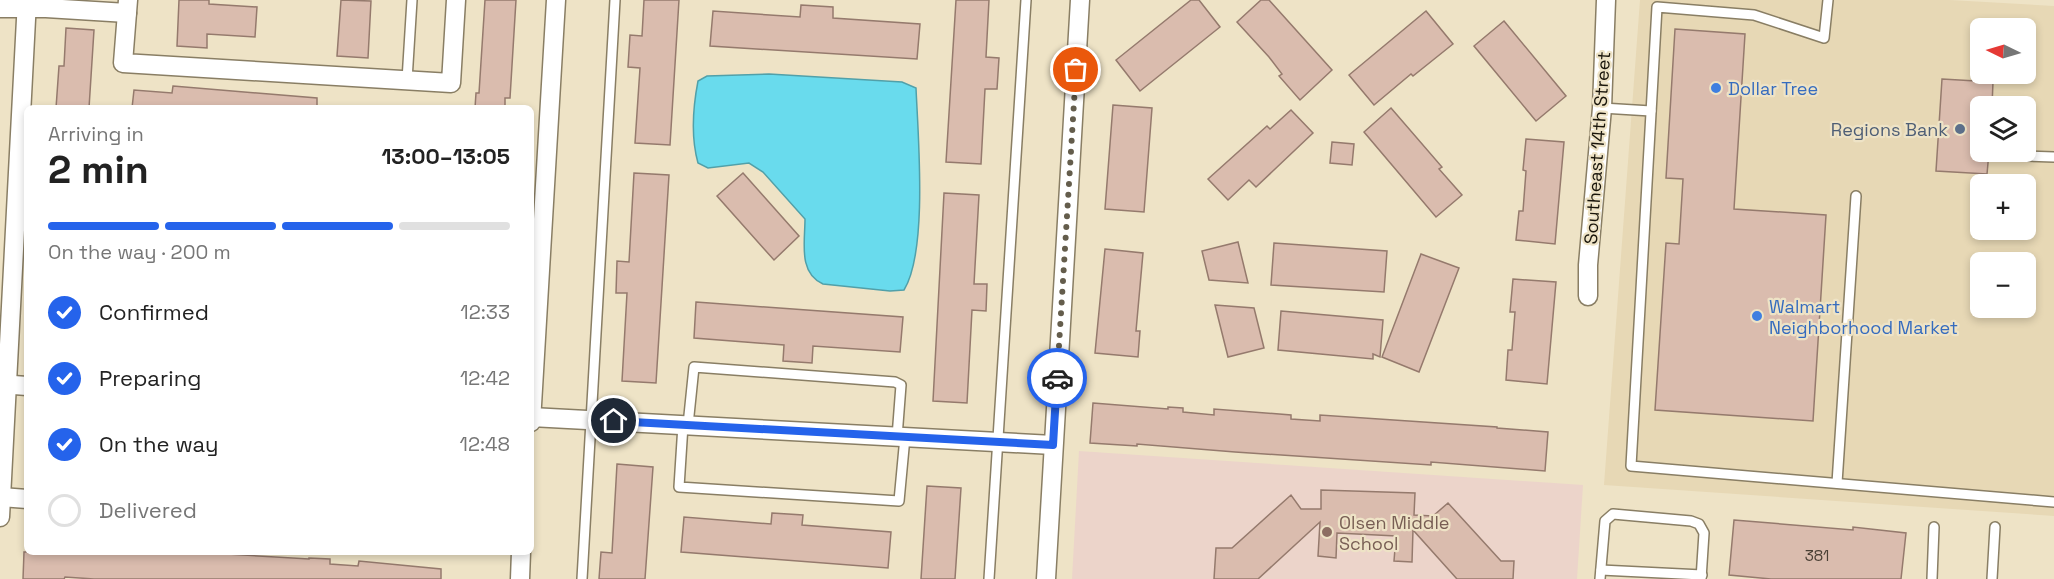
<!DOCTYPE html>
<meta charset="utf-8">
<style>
body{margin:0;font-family:"Space Grotesk",sans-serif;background:#f2f2f2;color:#222;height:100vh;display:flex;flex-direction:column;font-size:22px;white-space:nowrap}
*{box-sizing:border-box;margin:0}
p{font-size:20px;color:#767676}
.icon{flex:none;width:33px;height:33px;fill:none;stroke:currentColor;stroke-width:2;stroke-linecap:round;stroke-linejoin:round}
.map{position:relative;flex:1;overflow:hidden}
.panel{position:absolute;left:24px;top:105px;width:510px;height:450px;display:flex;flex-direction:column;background:#fff;border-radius:9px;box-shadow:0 3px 9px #0003}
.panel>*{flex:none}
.needle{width:39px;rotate:275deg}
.fabs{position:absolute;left:1970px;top:18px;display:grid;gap:12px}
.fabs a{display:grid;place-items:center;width:66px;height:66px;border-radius:9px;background:#fff;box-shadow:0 3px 9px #0003;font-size:30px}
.pin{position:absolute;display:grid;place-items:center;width:51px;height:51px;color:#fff;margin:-26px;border:3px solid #fff;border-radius:50%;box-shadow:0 2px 6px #0007}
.courier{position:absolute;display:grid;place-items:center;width:60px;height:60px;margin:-30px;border:4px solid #2563eb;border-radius:50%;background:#fff;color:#222;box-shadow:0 2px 8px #0007}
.headline em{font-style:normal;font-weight:700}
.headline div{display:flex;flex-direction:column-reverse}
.headline{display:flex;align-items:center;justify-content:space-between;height:102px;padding:0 24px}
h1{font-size:39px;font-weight:700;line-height:45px}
.bar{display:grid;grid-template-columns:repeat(4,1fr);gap:9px 6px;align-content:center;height:72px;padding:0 24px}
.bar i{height:8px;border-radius:4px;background:#e0e0e0}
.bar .on{background:#2563eb}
.bar p{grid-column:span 4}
ol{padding:0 24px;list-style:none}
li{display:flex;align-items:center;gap:18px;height:66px}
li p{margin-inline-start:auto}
li .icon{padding:6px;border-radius:50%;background:#2563eb;color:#fff;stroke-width:4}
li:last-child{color:#767676}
li i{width:33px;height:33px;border:3px solid #e0e0e0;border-radius:50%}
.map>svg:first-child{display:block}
</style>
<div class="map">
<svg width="2054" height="579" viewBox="0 0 2054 579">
<rect width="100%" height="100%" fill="#eee3c6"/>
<path fill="#e7d8b5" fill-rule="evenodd" d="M1640,0H1950L2054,6V516L1604,485ZM1980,28H2025V74H1980ZM1980,106H2025V152H1980ZM1980,184H2025V230H1980ZM1980,262H2025V308H1980Z"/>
<polygon fill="#ecd4ca" points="1079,451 1583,485 1577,579 1072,579"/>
<path fill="#69dbed" stroke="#51a0a9" stroke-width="1.5" d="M769,74L902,82L916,88C918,136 928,251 904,290L890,291L823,284C798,273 805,242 805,219L763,172L749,163L708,168L698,163C691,138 693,107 698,81L707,76Z"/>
<g fill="#dabcae" stroke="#957a6d" stroke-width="1.5">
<polygon points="179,0 209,0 209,4 257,7 255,37 207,34 207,48 177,46"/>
<polygon points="341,0 371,1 368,58 337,56"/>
<polygon points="485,0 516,0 510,98 505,98 505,108 475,108 476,93 479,93"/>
<polygon points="644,0 679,0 670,145 635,143 640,68 628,67 630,35 642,36"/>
<polygon points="956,0 989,0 986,57 999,58 997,89 985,89 981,164 946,162"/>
<polygon points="1191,0 1199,0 1220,27 1140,91 1116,60"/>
<polygon points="1261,0 1269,0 1332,70 1300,100 1279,76 1282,74 1269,57 1237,22"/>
<polygon points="801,5 833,7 833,18 920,24 917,59 710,46 713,11 800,17"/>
<polygon points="1426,11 1453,44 1413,76 1411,74 1374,105 1349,75"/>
<polygon points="1504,21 1566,96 1536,121 1474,46"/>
<polygon points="66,28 94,30 89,108 56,108 59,66 64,66"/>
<polygon points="1675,29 1745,34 1734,209 1826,215 1813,421 1655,410 1666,243 1679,244 1683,179 1666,178"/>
<polygon points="1942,79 1993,82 1992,106 1980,106 1980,152 1989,152 1987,174 1936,171"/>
<polygon points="173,86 317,98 317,108 132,108 134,90 172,93"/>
<polygon points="1113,105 1152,108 1144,212 1105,209"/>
<polygon points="1391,108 1442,167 1439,169 1462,195 1436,217 1364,132"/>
<polygon points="1291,110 1313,133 1256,187 1249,180 1228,200 1208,179 1267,126 1270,129"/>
<polygon points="1526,139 1564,142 1555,244 1516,240 1519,211 1523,211 1526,171 1523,170"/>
<polygon points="1332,142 1354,144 1352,165 1330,163"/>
<polygon points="634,173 669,175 656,383 622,381 627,293 616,293 617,261 629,262"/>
<polygon points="743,173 799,236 774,260 717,196"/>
<polygon points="944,193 979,195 974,284 987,284 986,311 972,310 967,403 933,401"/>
<polygon points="1238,242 1248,283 1209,280 1202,251"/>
<polygon points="1274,243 1387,251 1384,292 1271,285"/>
<polygon points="1105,249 1143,253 1136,331 1140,331 1138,357 1095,353"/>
<polygon points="1421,254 1459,268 1419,372 1382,357"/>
<polygon points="1513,279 1556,282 1547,384 1506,380 1508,350 1512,350 1515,312 1510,312"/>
<polygon points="696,302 903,317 900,352 813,346 812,363 783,361 784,345 694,338"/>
<polygon points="1215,305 1254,308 1264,348 1228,357"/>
<polygon points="1281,311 1383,320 1380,357 1373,354 1373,359 1278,350"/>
<polygon points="1093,403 1168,409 1168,407 1183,408 1183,412 1214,415 1214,409 1291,415 1291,419 1320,421 1320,415 1497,427 1497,428 1548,432 1545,471 1431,462 1431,465 1235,452 1137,444 1137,446 1090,443"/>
<polygon points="617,464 653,467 645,579 599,579 601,552 612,553"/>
<polygon points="927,486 961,488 955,579 921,579"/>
<polygon points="1321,490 1415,493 1414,515 1433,516 1448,503 1501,561 1514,561 1513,579 1457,579 1413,530 1412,562 1394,561 1396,536 1337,533 1336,558 1318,556 1320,522 1258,579 1214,579 1216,548 1232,548 1291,495 1301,509 1321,509"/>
<polygon points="772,513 803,515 802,525 891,532 888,568 681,552 684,517 771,524"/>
<polygon points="1734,520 1853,530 1853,527 1906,533 1901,579 1771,579 1729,575"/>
<polygon points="24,552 194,552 309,559 309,558 330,559 330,564 358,566 359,561 441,569 441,579 94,579 65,577 64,579 23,579"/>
</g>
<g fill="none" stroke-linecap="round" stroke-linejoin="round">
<g stroke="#897e64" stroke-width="12">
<g id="service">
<polyline points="1828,0 1824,38 1754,15 1657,7 1631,466 2054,502"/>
<polyline points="407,80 412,0"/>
<polyline points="1602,108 1651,111"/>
<polyline points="2026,156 2054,157"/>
<polyline points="683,425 679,487 899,501 905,437"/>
<polyline points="688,425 694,367 895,382 901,385 897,437"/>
<polyline points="1837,483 1856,196"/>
<polyline points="1601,570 1702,575"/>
<polyline points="582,579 615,0"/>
<polyline points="989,579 1026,0"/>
<polyline points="1600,579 1605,521 1613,514 1691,521 1699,524 1704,533 1701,579"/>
<polyline points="1932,579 1934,527"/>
<polyline points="1992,579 1995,527"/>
</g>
</g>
<g stroke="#897e64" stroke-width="21">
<g id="minor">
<polyline points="128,0 123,63 451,83 456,0"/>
<polyline points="0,8 46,8 127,13"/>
<polyline points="1588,296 1588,265 1602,108 1606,0"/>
<polyline points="0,384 27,386"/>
<polyline points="531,417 1053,445"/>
<polyline points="531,422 556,0"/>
<polyline points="1,497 27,499"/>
<polyline points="0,517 27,0"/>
<polyline points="520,579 521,552"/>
<polyline points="1046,579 1080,0"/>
</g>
</g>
<use href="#service" stroke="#fff" stroke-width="9"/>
<use href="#minor" stroke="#fff" stroke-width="18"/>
</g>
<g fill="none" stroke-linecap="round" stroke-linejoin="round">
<polyline stroke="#645d4c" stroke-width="6" stroke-dasharray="0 10.8" points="1057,378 1076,70"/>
<polyline stroke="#2563eb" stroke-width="8" points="614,421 1053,445 1057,378"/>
</g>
<g fill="#3f7fe0" stroke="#eee3c6" stroke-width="2">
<circle cx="1716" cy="88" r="6"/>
<circle cx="1757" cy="316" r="6"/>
</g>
<circle fill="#5c6f8a" stroke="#eee3c6" stroke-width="2" cx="1960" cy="129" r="6"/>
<circle fill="#8d6e63" stroke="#eee3c6" stroke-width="2" cx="1327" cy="532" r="6"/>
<g text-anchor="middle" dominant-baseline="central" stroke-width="4.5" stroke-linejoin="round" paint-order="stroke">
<g font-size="15" fill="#493f34">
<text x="1817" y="555">381</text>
</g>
<g font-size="18" fill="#366cbe" stroke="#eee3c6" text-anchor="start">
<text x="1728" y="88">Dollar Tree</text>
<text x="1769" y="306">Walmart<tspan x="1769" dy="21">Neighborhood Market</tspan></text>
</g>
<g font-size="18" fill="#4e5e75" stroke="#eee3c6" text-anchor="end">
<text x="1948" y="129">Regions Bank</text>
</g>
<g font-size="18" fill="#19150b" stroke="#eee3c6">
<text transform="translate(1597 148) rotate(-86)">Southeast 14th Street</text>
</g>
<g font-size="18" fill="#785e54" stroke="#eee3c6" text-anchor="start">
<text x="1339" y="522">Olsen Middle<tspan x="1339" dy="21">School</tspan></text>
</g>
</g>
</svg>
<div class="fabs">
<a><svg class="needle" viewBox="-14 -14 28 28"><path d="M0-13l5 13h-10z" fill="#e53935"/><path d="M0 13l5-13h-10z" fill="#767676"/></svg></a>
<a><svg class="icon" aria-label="layers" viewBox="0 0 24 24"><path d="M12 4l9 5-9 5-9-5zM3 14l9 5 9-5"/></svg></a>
<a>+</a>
<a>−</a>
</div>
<div class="pin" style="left:1076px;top:70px;background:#ea580c"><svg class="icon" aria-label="bag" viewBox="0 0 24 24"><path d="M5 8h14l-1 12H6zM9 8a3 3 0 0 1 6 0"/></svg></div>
<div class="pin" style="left:614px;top:421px;background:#1f2937"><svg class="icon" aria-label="home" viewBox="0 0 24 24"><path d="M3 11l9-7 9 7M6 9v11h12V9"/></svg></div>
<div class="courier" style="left:1057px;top:378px"><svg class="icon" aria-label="car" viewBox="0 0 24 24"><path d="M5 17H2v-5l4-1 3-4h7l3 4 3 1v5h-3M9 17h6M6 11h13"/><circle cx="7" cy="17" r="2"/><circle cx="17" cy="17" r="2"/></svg></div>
<section class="panel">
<div class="headline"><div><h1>2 min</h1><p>Arriving in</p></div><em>13:00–13:05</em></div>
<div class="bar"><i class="on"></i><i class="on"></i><i class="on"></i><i></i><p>On the way · 200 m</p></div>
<ol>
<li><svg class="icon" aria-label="check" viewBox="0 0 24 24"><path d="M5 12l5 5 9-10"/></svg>Confirmed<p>12:33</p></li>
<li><svg class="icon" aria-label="check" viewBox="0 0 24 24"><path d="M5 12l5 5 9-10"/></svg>Preparing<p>12:42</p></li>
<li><svg class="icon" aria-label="check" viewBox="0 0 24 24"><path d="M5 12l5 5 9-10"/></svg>On the way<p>12:48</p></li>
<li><i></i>Delivered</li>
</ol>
</section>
</div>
